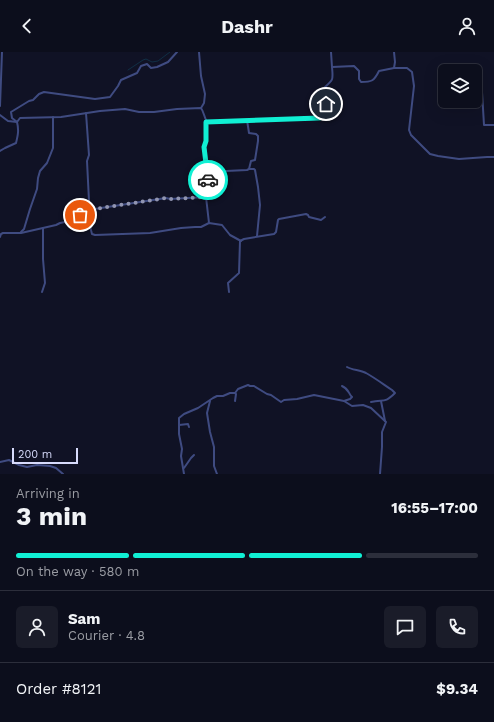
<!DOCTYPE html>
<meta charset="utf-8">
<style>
body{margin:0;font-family:"Work Sans",sans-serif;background:#1a1c29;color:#f1f3f6;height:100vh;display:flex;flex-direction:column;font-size:15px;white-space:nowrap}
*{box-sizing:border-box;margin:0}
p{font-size:13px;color:#9a9ca3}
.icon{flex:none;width:22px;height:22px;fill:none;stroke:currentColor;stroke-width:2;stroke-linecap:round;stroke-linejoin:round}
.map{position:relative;height:422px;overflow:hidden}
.panel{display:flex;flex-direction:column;background:#0c0e1c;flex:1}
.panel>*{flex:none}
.buttons{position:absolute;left:438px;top:12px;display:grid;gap:8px}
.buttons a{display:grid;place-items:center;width:44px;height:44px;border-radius:6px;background:#0c0e1c;box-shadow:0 4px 16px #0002,0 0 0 1px #2c2e3b;font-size:20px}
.scale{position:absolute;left:12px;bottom:10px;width:66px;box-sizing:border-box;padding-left:4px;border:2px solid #d7dbfc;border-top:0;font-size:11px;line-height:14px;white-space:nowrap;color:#d7dbfc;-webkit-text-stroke:3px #101225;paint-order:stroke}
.pin{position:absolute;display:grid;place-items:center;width:34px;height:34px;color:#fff;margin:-17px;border:2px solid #fff;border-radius:50%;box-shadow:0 1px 4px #0007}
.courier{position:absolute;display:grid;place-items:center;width:40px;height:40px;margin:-20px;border:3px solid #10f0d4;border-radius:50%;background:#fff;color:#222;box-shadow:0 1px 5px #0007}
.summary em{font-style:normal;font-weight:700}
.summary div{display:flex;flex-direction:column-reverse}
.summary{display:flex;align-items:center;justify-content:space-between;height:68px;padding:0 16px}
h1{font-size:26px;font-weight:700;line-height:30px}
.bar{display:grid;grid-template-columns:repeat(4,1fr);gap:6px 4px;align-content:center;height:48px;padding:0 16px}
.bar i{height:5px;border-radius:3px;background:#2c2e3b}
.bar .selected{background:#10f0d4}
.bar p{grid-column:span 4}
.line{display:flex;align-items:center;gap:10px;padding:0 16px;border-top:1px solid #2c2e3b}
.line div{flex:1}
.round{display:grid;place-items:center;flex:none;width:42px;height:42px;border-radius:6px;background:#1a1c29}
header{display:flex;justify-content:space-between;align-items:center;height:52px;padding:0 16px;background:#0c0e1c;font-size:18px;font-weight:700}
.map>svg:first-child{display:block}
</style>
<header><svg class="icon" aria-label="back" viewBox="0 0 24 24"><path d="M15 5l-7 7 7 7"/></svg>Dashr<svg class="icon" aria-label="person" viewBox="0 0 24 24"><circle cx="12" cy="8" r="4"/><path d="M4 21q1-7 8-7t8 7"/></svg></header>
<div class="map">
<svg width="494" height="422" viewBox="0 0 494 422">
<rect width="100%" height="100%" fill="#101225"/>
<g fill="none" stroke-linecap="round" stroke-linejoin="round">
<polyline stroke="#102f45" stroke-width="1" points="128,18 143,8 146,7 152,10 158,9 170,0"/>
<g stroke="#3f4b81" stroke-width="2">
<path d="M177,0L168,10L157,15L151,16L147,12L141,14L137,21L121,28L118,34L110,45L95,47L44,40L39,42L33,48L29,49L11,60L12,66L17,70L20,66L61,65L100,59L125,57L139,60H154L177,57L201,56C204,60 204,65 207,70L319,66L324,65L327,62L324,36C334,27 333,28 332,15L354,14L359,19V27L361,30C372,30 374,29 379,19L394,16H407L412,20L414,34L409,78L411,83L430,102L438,104L459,107L487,105H494"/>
<polyline points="199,0 201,24 205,42 204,51 201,56"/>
<polyline points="331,0 332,15"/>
<polyline points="394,0 395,10 394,16"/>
<polyline points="452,15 456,19"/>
<polyline points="475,37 482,40 484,73 494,73"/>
<polyline points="0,54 2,0"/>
<path d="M0,63L8,69L17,70C19,78 18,83 16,91L5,96L0,99"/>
<polyline points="207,70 206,89 205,95 208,132 206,145 209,171"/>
<polyline points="249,117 254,117 255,118 258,135 260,153 257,184"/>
<polyline points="207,119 226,119 247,118 249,117 251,109 255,108 258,89 258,84 256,82 249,81 247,68"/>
<polyline points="88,158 166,146 170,147 206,145"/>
<polyline points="86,159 92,182 95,183 150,181 181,176 195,175 201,175 209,171 222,173 230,183 241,189"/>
<polyline points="21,180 24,177 30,157 37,137 38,126 40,119 47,111 53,96 53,65"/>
<polyline points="0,185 1,182 3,181 21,181 56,173 60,171 70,169 88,158 89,149 87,109 89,103 86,61"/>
<polyline points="42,240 45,231 43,207 43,176"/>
<polyline points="229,240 228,231 239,221 240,189 244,187 274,182 276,180 278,168 279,167 306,162 308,163 309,165 321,168 325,165"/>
<path d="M347,315C352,318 360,318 366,321C375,326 383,332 392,338L395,341C384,352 384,347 371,350"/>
<path d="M342,334C349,337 348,341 352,345L350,347L344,349L352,354L363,353L371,356L386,370L382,380V395L380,422"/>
<polyline points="210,349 207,361 210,380 214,395 214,414 217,422"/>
<polyline points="235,349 236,342 235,341"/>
<polyline points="381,349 385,369"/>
<polyline points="179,373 188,372 189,375"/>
<polyline points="0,410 9,408 19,413 27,415 37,413 50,414 56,416 63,422"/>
<polyline points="184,416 191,406 194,403"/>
<polyline points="184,422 181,404 182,397 179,382 179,366 184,362 198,356 213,346 217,344 223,344 230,341 235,341 238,337 248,333 250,334 254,334 267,342 271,343 281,350 284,348 297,347 314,343 344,349"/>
</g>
</g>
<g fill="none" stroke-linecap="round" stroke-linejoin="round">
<polyline stroke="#9195b1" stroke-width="4" stroke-dasharray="0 7.2" points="80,163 88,158 166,146 170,147 206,145 208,128"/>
<polyline stroke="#10f0d4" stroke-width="5" points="208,128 204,95 206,89 206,70 319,66 324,65 327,62 326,52"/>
</g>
</svg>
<div class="buttons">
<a><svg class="icon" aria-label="layers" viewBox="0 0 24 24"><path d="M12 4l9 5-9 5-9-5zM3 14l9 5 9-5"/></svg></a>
</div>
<div class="scale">200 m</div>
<div class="pin" style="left:80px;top:163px;background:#ea580c"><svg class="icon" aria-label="bag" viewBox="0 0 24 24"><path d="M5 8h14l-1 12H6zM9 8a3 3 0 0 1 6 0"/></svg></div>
<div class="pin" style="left:326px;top:52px;background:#1f2937"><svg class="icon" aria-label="home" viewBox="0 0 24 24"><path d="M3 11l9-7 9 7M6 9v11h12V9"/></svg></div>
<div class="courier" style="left:208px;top:128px"><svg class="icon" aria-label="car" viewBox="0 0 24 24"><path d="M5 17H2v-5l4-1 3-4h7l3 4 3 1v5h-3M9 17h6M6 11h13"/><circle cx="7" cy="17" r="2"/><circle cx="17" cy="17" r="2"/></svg></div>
</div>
<section class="panel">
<div class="summary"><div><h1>3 min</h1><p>Arriving in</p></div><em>16:55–17:00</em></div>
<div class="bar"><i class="selected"></i><i class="selected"></i><i class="selected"></i><i></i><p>On the way · 580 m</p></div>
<div class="line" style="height:72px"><a class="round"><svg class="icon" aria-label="person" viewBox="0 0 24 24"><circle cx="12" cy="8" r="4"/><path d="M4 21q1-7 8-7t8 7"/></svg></a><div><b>Sam</b><p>Courier · 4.8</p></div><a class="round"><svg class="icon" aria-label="chat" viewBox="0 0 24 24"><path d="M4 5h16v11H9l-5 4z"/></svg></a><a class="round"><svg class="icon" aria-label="phone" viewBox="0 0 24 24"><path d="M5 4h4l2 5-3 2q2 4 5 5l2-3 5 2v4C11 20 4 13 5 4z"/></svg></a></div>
<div class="line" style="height:52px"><div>Order #8121</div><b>$9.34</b></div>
</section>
